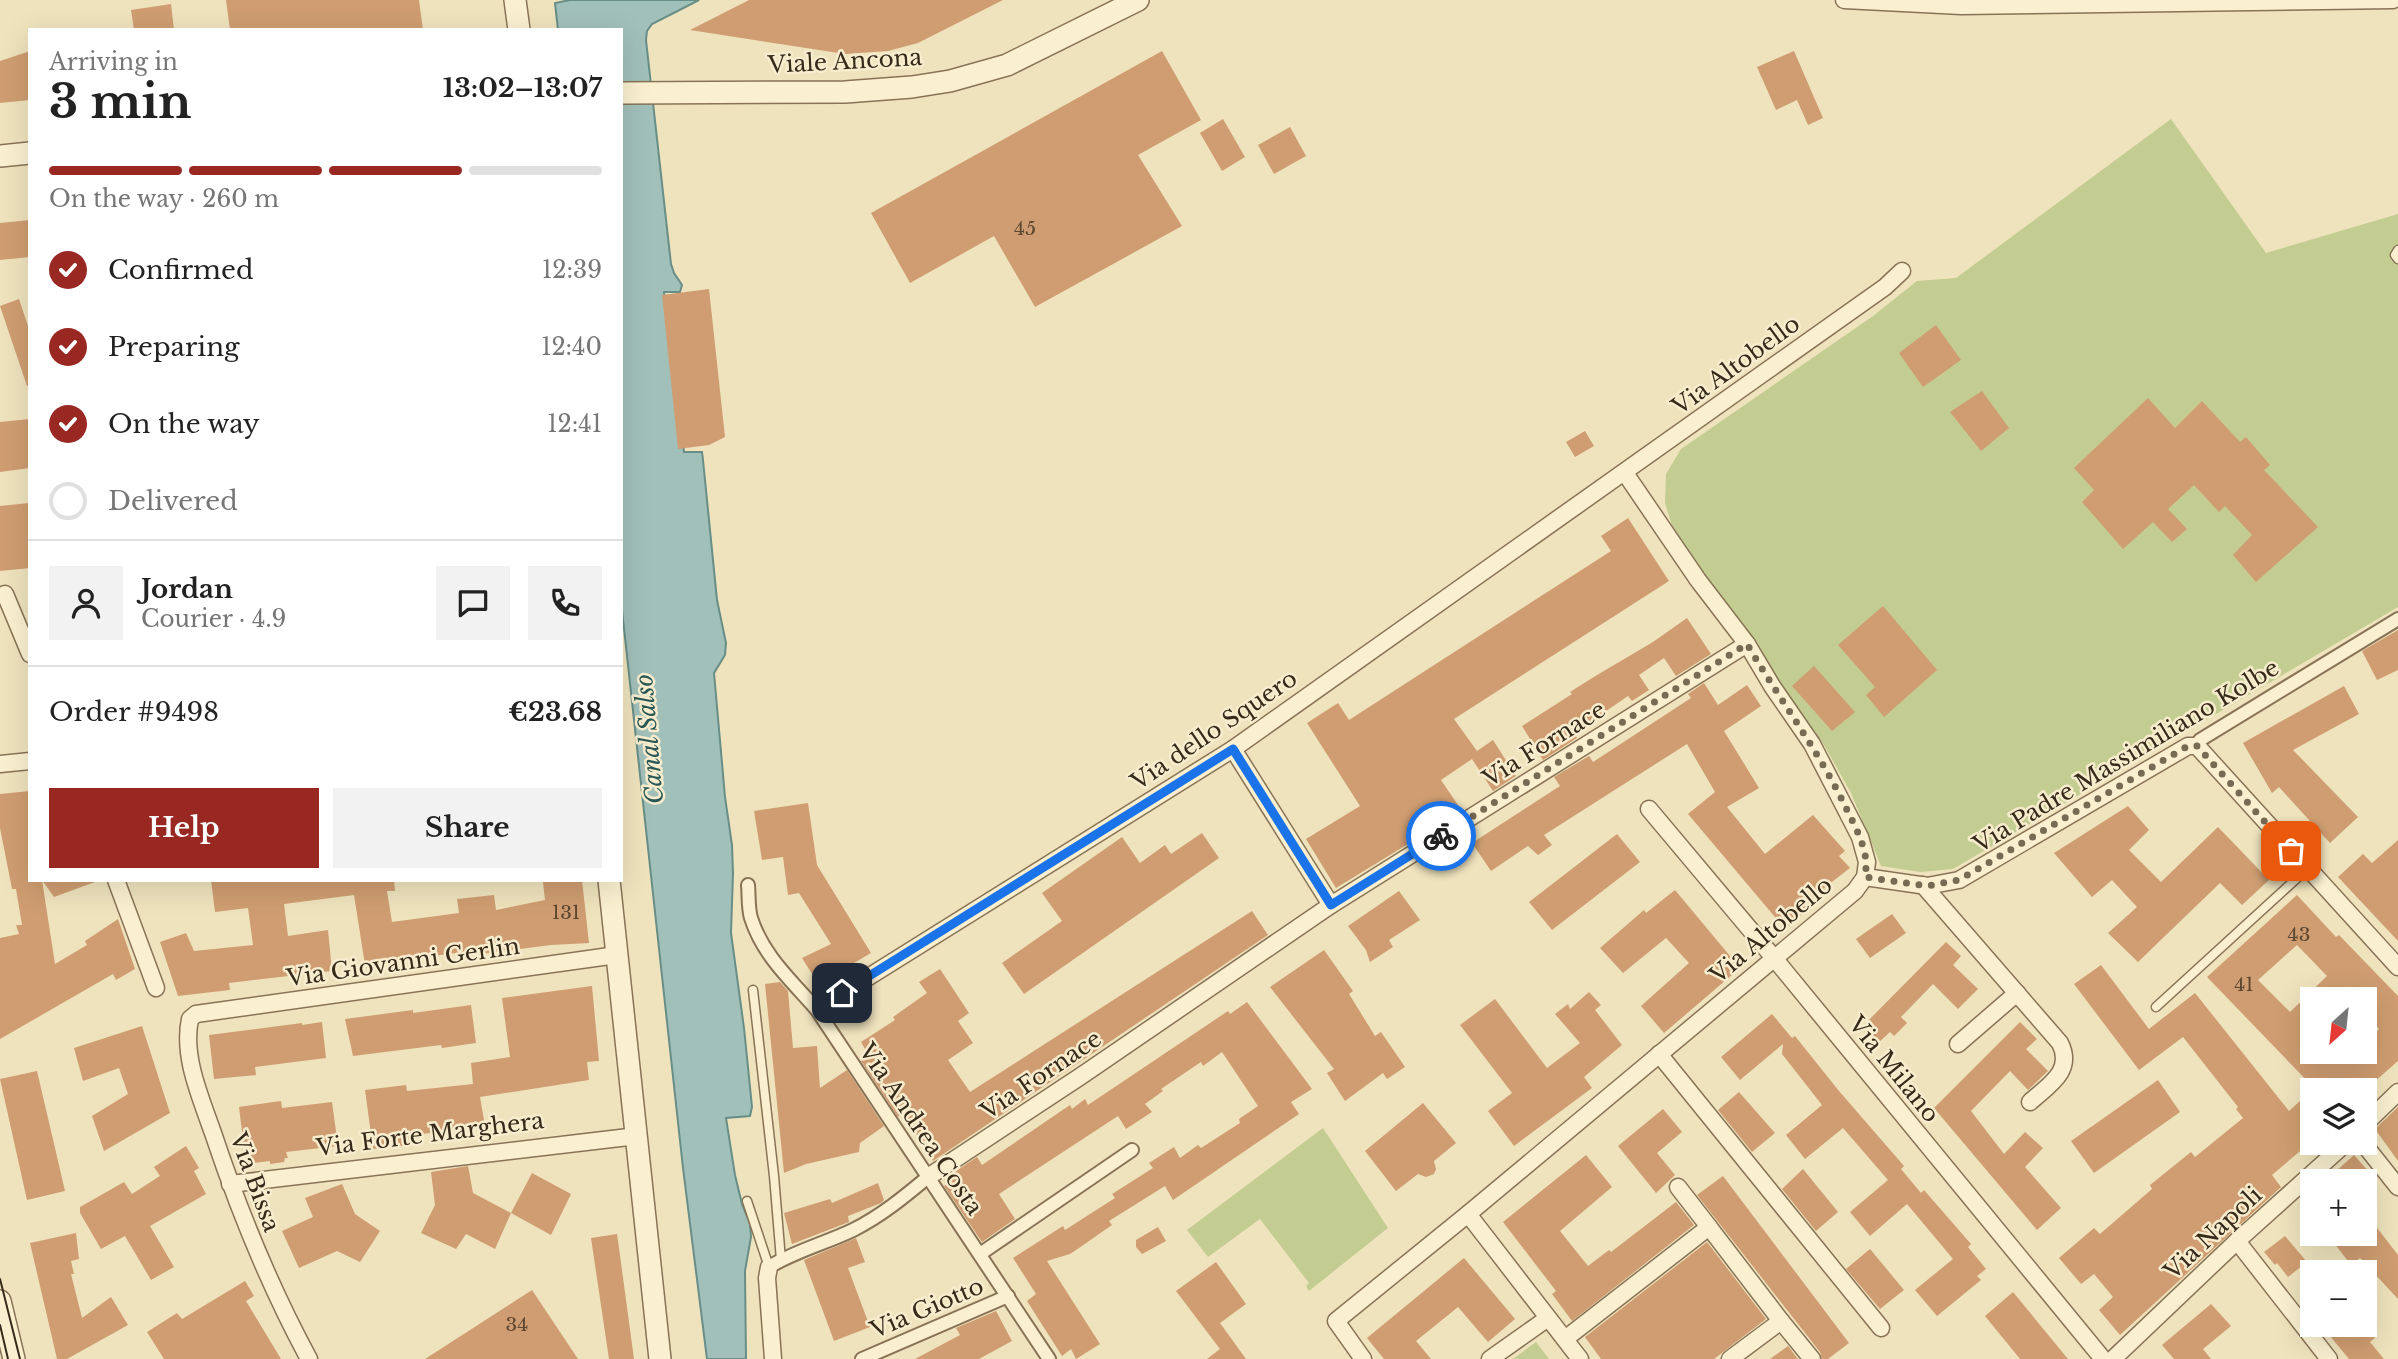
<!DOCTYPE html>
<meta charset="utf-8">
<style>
body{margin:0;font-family:"Libre Baskerville",serif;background:#f2f2f2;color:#222;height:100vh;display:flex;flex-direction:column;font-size:26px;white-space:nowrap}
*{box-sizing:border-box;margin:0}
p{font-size:23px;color:#767676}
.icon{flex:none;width:38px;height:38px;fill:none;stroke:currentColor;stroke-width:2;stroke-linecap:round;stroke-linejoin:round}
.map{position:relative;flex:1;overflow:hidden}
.drawer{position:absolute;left:28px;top:28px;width:595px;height:854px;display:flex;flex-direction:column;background:#fff;border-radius:0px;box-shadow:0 7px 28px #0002}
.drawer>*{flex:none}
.needle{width:46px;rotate:207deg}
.buttons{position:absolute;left:2300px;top:987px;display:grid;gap:14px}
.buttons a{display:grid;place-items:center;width:77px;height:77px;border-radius:0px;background:#fff;box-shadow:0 7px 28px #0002;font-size:35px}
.pin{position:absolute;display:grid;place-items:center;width:60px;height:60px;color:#fff;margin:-30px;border-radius:14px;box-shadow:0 4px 10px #0006}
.courier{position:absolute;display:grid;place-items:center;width:70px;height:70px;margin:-35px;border:5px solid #1a73e8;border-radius:50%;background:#fff;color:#222;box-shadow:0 2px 9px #0007}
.overview em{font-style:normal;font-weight:800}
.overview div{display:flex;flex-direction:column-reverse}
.overview{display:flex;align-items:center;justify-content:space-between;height:119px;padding:0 21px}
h1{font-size:46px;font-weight:800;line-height:52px}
.bar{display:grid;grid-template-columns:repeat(4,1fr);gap:10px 7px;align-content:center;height:84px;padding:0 21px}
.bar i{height:9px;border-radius:5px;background:#e0e0e0}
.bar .current{background:#992823}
.bar p{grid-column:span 4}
.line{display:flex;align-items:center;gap:18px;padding:0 21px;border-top:2px solid #e0e0e0}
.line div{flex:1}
.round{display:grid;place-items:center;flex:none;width:74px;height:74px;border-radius:0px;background:#f2f2f2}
ol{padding:0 21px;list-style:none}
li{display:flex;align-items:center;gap:21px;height:77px}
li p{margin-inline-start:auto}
li .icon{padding:7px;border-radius:50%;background:#992823;color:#fff;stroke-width:4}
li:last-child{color:#767676}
li i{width:38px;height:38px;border:4px solid #e0e0e0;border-radius:50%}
.primary-button{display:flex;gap:14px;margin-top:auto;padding:14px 21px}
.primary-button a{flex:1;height:80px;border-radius:0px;background:#992823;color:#fff;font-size:28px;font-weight:800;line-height:80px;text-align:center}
.primary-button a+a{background:#f2f2f2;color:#222}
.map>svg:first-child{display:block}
</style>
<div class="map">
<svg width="2398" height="1359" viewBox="0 0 2398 1359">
<rect width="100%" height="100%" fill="#efe3bd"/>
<g fill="#c4cd91">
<polygon points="2171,119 2266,253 2398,214 2398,607 1953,869 1920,872 1881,866 1851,793 1824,745 1674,532 1665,503 1666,474 1681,449 1873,316 1917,281 1956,278"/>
<polygon points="1323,1128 1388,1228 1309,1291 1306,1286 1309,1283 1260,1219 1208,1257 1187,1230"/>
<polygon points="1536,1342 1549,1359 1513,1359"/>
</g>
<polygon fill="#a1c0b9" stroke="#688e87" stroke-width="2" points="570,0 699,0 652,24 647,31 646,40 671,264 674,273 682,285 680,292 664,292 684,452 702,452 703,460 717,600 726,643 725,655 714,673 725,797 732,845 733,873 731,933 744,1028 752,1107 750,1116 726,1118 735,1175 742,1204 750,1224 751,1237 745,1271 746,1359 707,1359 683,1168 621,601 621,30 558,30 555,3"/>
<g fill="#cf9d71" fill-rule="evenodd">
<polygon points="226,0 419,0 423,30 230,30"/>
<polygon points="749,0 1003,0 918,43 888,51 845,54 690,30"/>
<polygon points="171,4 174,30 134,30 131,10"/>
<polygon points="30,51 30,100 0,103 0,61"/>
<polygon points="1162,51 1201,120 1138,155 1182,226 1035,307 994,236 910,283 871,213"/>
<polygon points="1794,51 1823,118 1808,125 1797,100 1776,110 1757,67"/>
<polygon points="1223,119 1245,157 1222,171 1200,133"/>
<polygon points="1290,127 1306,156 1274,174 1258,145"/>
<polygon points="30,220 30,257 0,260 0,223"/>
<polygon points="709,289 725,437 709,445 678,449 662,295"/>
<polygon points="19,299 30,332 30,385 27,386 0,306"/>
<polygon points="1936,325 1961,360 1923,387 1899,353"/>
<polygon points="1982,391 2009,428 1981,451 1950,412"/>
<polygon points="2148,398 2175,428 2202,401 2240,442 2246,437 2270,465 2264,470 2318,527 2256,582 2233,555 2252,535 2225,506 2219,512 2194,485 2168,509 2187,529 2172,542 2153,522 2123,549 2082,502 2094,490 2074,468"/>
<polygon points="30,419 30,468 0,472 0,422"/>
<polygon points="1585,431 1594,446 1575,457 1566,442"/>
<polygon points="29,503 30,568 0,571 0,506"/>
<polygon points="1628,518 1669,581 1454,719 1477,751 1493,740 1516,776 1493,791 1472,759 1441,780 1462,811 1336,888 1306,839 1360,806 1307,723 1338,703 1349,720 1611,551 1601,536"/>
<polygon points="1883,606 1937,670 1884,717 1866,695 1875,687 1838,645"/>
<polygon points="1687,618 1711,654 1676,676 1664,658 1639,675 1649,690 1632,701 1628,696 1574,733 1577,738 1543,760 1522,726 1572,694 1570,692 1597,675 1653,642"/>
<polygon points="2398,630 2398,670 2377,680 2362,651"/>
<polygon points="1814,666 1855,712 1832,731 1792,686"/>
<polygon points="1704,683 1718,705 1747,685 1761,706 1724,731 1759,788 1727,807 1765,854 1813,815 1845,851 1839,856 1850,868 1824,888 1827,893 1785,929 1688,814 1715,792 1687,744 1544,835 1552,845 1538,855 1528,846 1491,871 1472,843 1560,786 1554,777 1589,756 1593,762 1691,698 1688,694"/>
<polygon points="2344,686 2359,714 2293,750 2358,817 2330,843 2279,787 2272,793 2243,743"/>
<polygon points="30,791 30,880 42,880 55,964 87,945 85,941 118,919 135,969 116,980 113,974 0,1039 0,938 19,934 16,925 22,925 16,889 12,889 0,828 0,794"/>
<polygon points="808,803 817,865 871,953 847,967 852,975 824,993 802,958 831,944 799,893 788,895 783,857 762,860 754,811"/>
<polygon points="2128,806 2149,830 2129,850 2161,882 2218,827 2269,880 2242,905 2220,883 2138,962 2108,933 2137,907 2112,880 2092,897 2054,853"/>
<polygon points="1202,833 1219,858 1024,994 1002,963 1062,921 1042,893 1122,837 1140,863 1165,845 1171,854"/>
<polygon points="1617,834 1640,862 1552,930 1529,902"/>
<polygon points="2398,840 2398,941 2338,877 2363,854 2372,863"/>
<polygon points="42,880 95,880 95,882 54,897"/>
<polygon points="211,880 394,880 395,891 387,891 392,922 459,913 457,899 494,895 496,910 545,900 543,882 582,880 589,943 551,945 465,956 464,952 365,965 354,895 284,904 288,936 328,930 332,971 229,983 230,990 178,996 160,942 186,933 194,951 253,945 248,908 215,912"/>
<polygon points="1675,890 1740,968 1664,1033 1641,1006 1689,963 1666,938 1623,973 1600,948 1644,910 1646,913"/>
<polygon points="1399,891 1420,920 1389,940 1393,947 1370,962 1366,950 1348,926"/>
<path d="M2297,895L2336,937L2339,935L2398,996V1061L2365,1090H2316L2207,977ZM2297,945L2327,976L2290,1012L2258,980ZM2312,999H2364V1014L2379,1029L2364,1043V1052H2312Z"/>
<polygon points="1252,911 1268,935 933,1161 903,1113 898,1117 861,1061 869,1056 861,1042 895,1020 893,1017 927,993 919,982 940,969 969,1013 958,1021 973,1043 948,1060 970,1092"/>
<polygon points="1892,914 1906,933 1870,958 1856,939"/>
<polygon points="1946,942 1961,956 1953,965 1978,989 1958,1009 1933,984 1901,1017 1907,1023 1894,1036 1890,1032 1877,1044 1861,1028"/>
<polygon points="1324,950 1353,991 1349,994 1375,1036 1381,1032 1405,1067 1387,1079 1383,1073 1345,1101 1327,1073 1334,1069 1270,987"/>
<polygon points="2101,965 2149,1029 2195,993 2289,1111 2312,1090 2312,1141 2272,1175 2281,1187 2120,1335 2099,1310 2113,1297 2094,1274 2081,1284 2059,1258 2094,1228 2100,1234 2152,1189 2150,1185 2191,1152 2195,1157 2243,1118 2236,1109 2238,1107 2183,1037 2139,1070 2074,984"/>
<polygon points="780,982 788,991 793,1048 817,1046 820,1088 847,1070 884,1126 860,1143 859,1152 806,1164 784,1173 765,984"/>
<polygon points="592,986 599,1061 587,1062 589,1080 480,1097 485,1126 414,1135 414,1142 411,1142 411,1145 373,1149 365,1090 406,1085 407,1091 473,1084 471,1063 510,1057 502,998"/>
<polygon points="1589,992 1601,1005 1595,1010 1622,1045 1584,1077 1592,1088 1514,1146 1488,1111 1512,1093 1460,1025 1495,999 1547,1068 1580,1043 1555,1014 1568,1004 1570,1009"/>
<polygon points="1247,1002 1312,1089 1291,1102 1299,1114 1173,1200 1165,1186 1109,1221 1112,1225 1079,1248 1070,1254 1047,1261 1100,1344 1076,1359 1071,1349 1062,1356 1027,1301 1036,1294 1013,1258 1063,1226 1065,1230 1115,1198 1112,1194 1153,1168 1149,1163 1174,1147 1180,1158 1198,1145 1201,1148 1240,1123 1239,1119 1258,1106 1222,1052 1203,1066 1201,1062 1161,1089 1163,1091 1145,1104 1152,1112 1126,1129 1118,1116 999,1194 1015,1219 982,1242 944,1186 947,1184 944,1179 977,1157 982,1165 1070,1105 1072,1109 1085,1099 1088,1105 1228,1011 1230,1014"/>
<polygon points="471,1005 476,1043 442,1048 441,1045 353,1056 345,1019 413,1010 413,1013"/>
<polygon points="1772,1014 1792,1038 1795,1036 1839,1091 1904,1166 1901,1169 1921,1193 1924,1190 1971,1244 1968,1247 1986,1269 1977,1276 1981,1280 1937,1316 1915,1290 1953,1259 1907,1204 1870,1236 1850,1212 1888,1180 1843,1128 1805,1159 1786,1135 1822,1105 1782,1054 1783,1044 1740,1080 1721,1057"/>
<polygon points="322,1022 326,1058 255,1067 256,1075 214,1079 209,1035 302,1023 302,1025"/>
<polygon points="2020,1022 2037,1039 2026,1049 2048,1071 2028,1090 2010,1071 1971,1111 2004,1154 2025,1132 2043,1148 2025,1167 2061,1208 2037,1230 1934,1108"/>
<polygon points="142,1026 170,1113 104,1151 92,1116 128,1094 119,1068 83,1081 74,1048"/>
<polygon points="37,1071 65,1191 27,1200 0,1079"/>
<polygon points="2158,1080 2180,1112 2094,1173 2071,1141"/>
<polygon points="1739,1092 1775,1133 1752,1152 1718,1110"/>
<polygon points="281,1101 282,1108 332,1102 338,1146 286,1152 288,1158 285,1158 284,1162 270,1164 270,1161 246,1164 239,1107"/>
<polygon points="1423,1103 1456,1143 1434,1161 1436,1169 1434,1174 1426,1177 1418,1174 1396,1191 1365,1151"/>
<polygon points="2398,1107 2398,1161 2375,1129"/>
<polygon points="1663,1109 1682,1132 1657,1153 1675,1175 1656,1193 1618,1146"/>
<polygon points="186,1146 199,1168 194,1171 206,1194 150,1226 174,1267 151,1280 125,1236 101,1249 80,1213 80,1207 124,1182 132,1194 160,1176 154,1167"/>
<polygon points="1586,1155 1612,1187 1560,1231 1588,1266 1609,1250 1611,1252 1676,1202 1694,1225 1572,1321 1552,1294 1556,1291 1503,1222"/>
<polygon points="2354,1155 2377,1181 2325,1181"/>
<polygon points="468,1166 473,1193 511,1213 495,1249 466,1234 456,1249 421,1233 435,1205 431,1172"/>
<polygon points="1803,1169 1838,1212 1816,1231 1782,1189"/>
<polygon points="532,1173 571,1194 551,1235 511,1213"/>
<polygon points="1723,1176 1849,1343 1828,1359 1822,1359 1820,1352 1697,1195"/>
<polygon points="878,1183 884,1200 881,1203 848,1216 849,1222 792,1244 784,1213 830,1199 832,1203"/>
<polygon points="342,1184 355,1214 380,1231 360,1262 337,1251 299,1268 282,1231 313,1217 305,1198"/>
<polygon points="2364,1211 2398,1255 2398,1299 2360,1258 2351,1265 2327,1234 2364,1234"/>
<polygon points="1158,1227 1166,1241 1142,1254 1136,1247 1136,1240"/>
<polygon points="76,1233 79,1259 71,1261 74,1274 71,1274 82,1318 111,1297 128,1325 67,1359 57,1359 30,1243"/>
<polygon points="617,1234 619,1248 634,1359 609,1359 591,1238"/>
<polygon points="2285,1236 2307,1262 2288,1277 2277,1263 2275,1265 2264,1252"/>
<polygon points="856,1238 865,1262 848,1268 870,1327 834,1341 804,1260"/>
<polygon points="1707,1242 1766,1319 1714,1359 1601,1359 1585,1337"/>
<polygon points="1870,1249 1904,1290 1880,1309 1846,1269"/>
<polygon points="1464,1258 1515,1319 1488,1342 1458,1307 1416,1341 1431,1359 1384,1359 1367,1338"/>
<polygon points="1216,1262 1246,1304 1220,1323 1246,1359 1207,1359 1220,1349 1176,1291"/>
<polygon points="245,1281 254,1296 246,1301 281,1359 164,1359 147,1332 177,1313 182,1319"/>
<polygon points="532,1290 578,1359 425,1359"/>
<polygon points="2013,1292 2068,1359 2020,1359 1985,1316"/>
<polygon points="2211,1304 2231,1326 2203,1349 2211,1359 2174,1359 2162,1345"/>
<polygon points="996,1311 1012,1341 979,1359 915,1359 960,1335 956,1328"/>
<polygon points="2321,1325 2364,1325 2375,1338 2370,1342 2384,1359 2349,1359"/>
<polygon points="1788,1346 1798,1359 1770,1359"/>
</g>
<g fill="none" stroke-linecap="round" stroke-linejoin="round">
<g stroke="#887356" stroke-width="11">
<g id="service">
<polyline points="2398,250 2395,255 2398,259"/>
<polyline points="753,990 774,1176 781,1260"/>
<polyline points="2156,1007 2307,869"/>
<polyline points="747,1201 769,1267"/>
</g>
</g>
<g stroke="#887356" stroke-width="16">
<g id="pedestrian">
<polyline points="2197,746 2200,740 2398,619"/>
<path d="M748,885C749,896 748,908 751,918C763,956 792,981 817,1010L1049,1359"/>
<polyline points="980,1254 1132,1150"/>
<path d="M769,1267C795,1251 826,1243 853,1230C881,1216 904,1197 928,1177"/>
<polyline points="862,1359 1008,1296"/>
</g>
</g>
<g stroke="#887356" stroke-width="19">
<g id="minor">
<polyline points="1844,0 1961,6 2393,0"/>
<polyline points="5,594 30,654"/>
<polyline points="1233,749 1331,905"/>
<polyline points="0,764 30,761"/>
<polyline points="1649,809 1774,958 2103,1359"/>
<polyline points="1865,877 1927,886 1959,880 2188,746 2197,746 2398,967"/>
<polyline points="116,880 156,988"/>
<path d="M1923,885L2060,1043C2074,1071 2049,1085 2030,1102"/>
<polyline points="830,1001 1233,749 1885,287 1902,271"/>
<polyline points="1958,1044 2017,993"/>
<polyline points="1659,1054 1881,1328"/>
<polyline points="2364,1125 2398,1092"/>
<polyline points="2363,1143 2398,1187"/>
<polyline points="928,1177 1081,1076 1331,905 1747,644"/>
<polyline points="230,1184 637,1136"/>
<polyline points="1678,1187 1709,1227"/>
<polyline points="1468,1214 1580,1359"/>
<polyline points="2237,1241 2329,1359"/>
<polyline points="769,1267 767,1278 773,1359"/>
<polyline points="1781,1321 1812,1359"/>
<polyline points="1565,1339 1709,1227 1781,1321 1730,1359"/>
<path d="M309,1359C270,1287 239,1211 213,1133C201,1098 182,1057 190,1019L196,1014L617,955"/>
<polyline points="1363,1359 1336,1321 1468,1214 1855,891 1865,877 1867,862 1860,837 1812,744 1772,686 1747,644 1698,580 1625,473"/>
<polyline points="1490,1359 1548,1318"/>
<polyline points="2113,1359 2237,1241 2346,1143"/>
</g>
</g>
<g stroke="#887356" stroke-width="24">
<g id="tertiary">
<polyline points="515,0 519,30"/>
<polyline points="621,93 845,92 912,87 950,81 1007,65 1138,0"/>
<polyline points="0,156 30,153"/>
<polyline points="609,880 660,1359"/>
<polyline points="0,1301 14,1359"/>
</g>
</g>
<use href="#service" stroke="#faf0d0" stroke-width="8"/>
<use href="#pedestrian" stroke="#faf0d0" stroke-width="12"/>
<use href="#minor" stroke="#faf0d0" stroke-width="16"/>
<use href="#tertiary" stroke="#faf0d0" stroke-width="21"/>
<g stroke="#362a1b" stroke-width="2">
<polyline points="0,1279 20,1359"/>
<polyline points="0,1325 8,1359"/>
</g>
</g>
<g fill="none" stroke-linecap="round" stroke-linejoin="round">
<path stroke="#776b54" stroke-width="7" stroke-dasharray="0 12.6" d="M1441,836L1747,644C1780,700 1819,751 1847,810C1855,826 1864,843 1866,861C1867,866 1865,872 1865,877L1927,886L1959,880L2188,746H2197L2291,851"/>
<polyline stroke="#1a73e8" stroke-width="9" points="842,993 1233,749 1331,905 1441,836"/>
</g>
<g text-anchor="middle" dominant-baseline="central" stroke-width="5" stroke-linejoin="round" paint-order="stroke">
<g font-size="19" fill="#5c4730">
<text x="1025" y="228">45</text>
<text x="566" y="912">131</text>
<text x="2299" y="934">43</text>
<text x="2244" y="984">41</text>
<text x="517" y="1324">34</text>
</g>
<g font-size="23" fill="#362a1b" stroke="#f7eccd">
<text transform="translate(845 61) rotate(-3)">Viale Ancona</text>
<text transform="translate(1736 365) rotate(-36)">Via Altobello</text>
<text transform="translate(1214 730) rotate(-34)">Via dello Squero</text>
<text transform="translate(1544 744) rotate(-32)">Via Fornace</text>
<text transform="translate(2126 756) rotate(-31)">Via Padre Massimiliano Kolbe</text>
<text transform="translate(1771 930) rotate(-40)">Via Altobello</text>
<text transform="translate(403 962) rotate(-8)">Via Giovanni Gerlin</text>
<text transform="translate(1894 1069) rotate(51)">Via Milano</text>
<text transform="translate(1041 1075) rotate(-34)">Via Fornace</text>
<text transform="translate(921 1129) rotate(56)">Via Andrea Costa</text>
<text transform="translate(430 1134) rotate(-7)">Via Forte Marghera</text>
<text transform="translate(255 1182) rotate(70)">Via Bissa</text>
<text transform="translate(2213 1233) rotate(-43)">Via Napoli</text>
<text transform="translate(927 1308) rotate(-23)">Via Giotto</text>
</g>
<g font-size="24" font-style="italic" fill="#295756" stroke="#f7eccd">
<text transform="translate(649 739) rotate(-95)">Canal Salso</text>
</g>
</g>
</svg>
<div class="buttons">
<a><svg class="needle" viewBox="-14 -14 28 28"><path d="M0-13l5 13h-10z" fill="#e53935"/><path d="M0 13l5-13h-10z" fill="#767676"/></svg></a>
<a><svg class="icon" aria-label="layers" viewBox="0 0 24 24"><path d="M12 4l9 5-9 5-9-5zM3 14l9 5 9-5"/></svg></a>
<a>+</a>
<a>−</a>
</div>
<div class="pin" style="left:2291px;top:851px;background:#ea580c"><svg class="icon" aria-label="bag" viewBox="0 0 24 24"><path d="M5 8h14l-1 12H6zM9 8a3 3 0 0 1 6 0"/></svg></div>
<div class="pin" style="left:842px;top:993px;background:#1f2937"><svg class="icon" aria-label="home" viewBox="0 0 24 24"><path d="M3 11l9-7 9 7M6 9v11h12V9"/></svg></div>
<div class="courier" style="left:1441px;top:836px"><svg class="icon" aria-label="bike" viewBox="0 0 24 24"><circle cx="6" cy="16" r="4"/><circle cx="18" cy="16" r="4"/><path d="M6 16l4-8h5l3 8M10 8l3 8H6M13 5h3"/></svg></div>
<section class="drawer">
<div class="overview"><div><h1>3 min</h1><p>Arriving in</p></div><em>13:02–13:07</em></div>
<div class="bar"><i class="current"></i><i class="current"></i><i class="current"></i><i></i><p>On the way · 260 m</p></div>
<ol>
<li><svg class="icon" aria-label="check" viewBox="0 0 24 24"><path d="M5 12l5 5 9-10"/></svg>Confirmed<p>12:39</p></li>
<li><svg class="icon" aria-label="check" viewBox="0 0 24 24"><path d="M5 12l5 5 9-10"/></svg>Preparing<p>12:40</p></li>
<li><svg class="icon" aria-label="check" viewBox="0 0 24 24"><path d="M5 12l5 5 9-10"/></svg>On the way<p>12:41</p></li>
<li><i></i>Delivered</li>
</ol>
<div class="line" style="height:126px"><a class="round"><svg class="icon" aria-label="person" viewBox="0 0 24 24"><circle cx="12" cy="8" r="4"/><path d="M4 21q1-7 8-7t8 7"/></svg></a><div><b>Jordan</b><p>Courier · 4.9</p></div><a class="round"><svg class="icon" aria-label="chat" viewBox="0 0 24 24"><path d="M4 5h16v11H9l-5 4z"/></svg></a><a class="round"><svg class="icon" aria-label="phone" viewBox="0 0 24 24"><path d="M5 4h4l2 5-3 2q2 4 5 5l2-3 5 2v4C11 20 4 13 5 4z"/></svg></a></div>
<div class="line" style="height:91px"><div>Order #9498</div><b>€23.68</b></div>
<div class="primary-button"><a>Help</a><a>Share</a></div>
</section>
</div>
